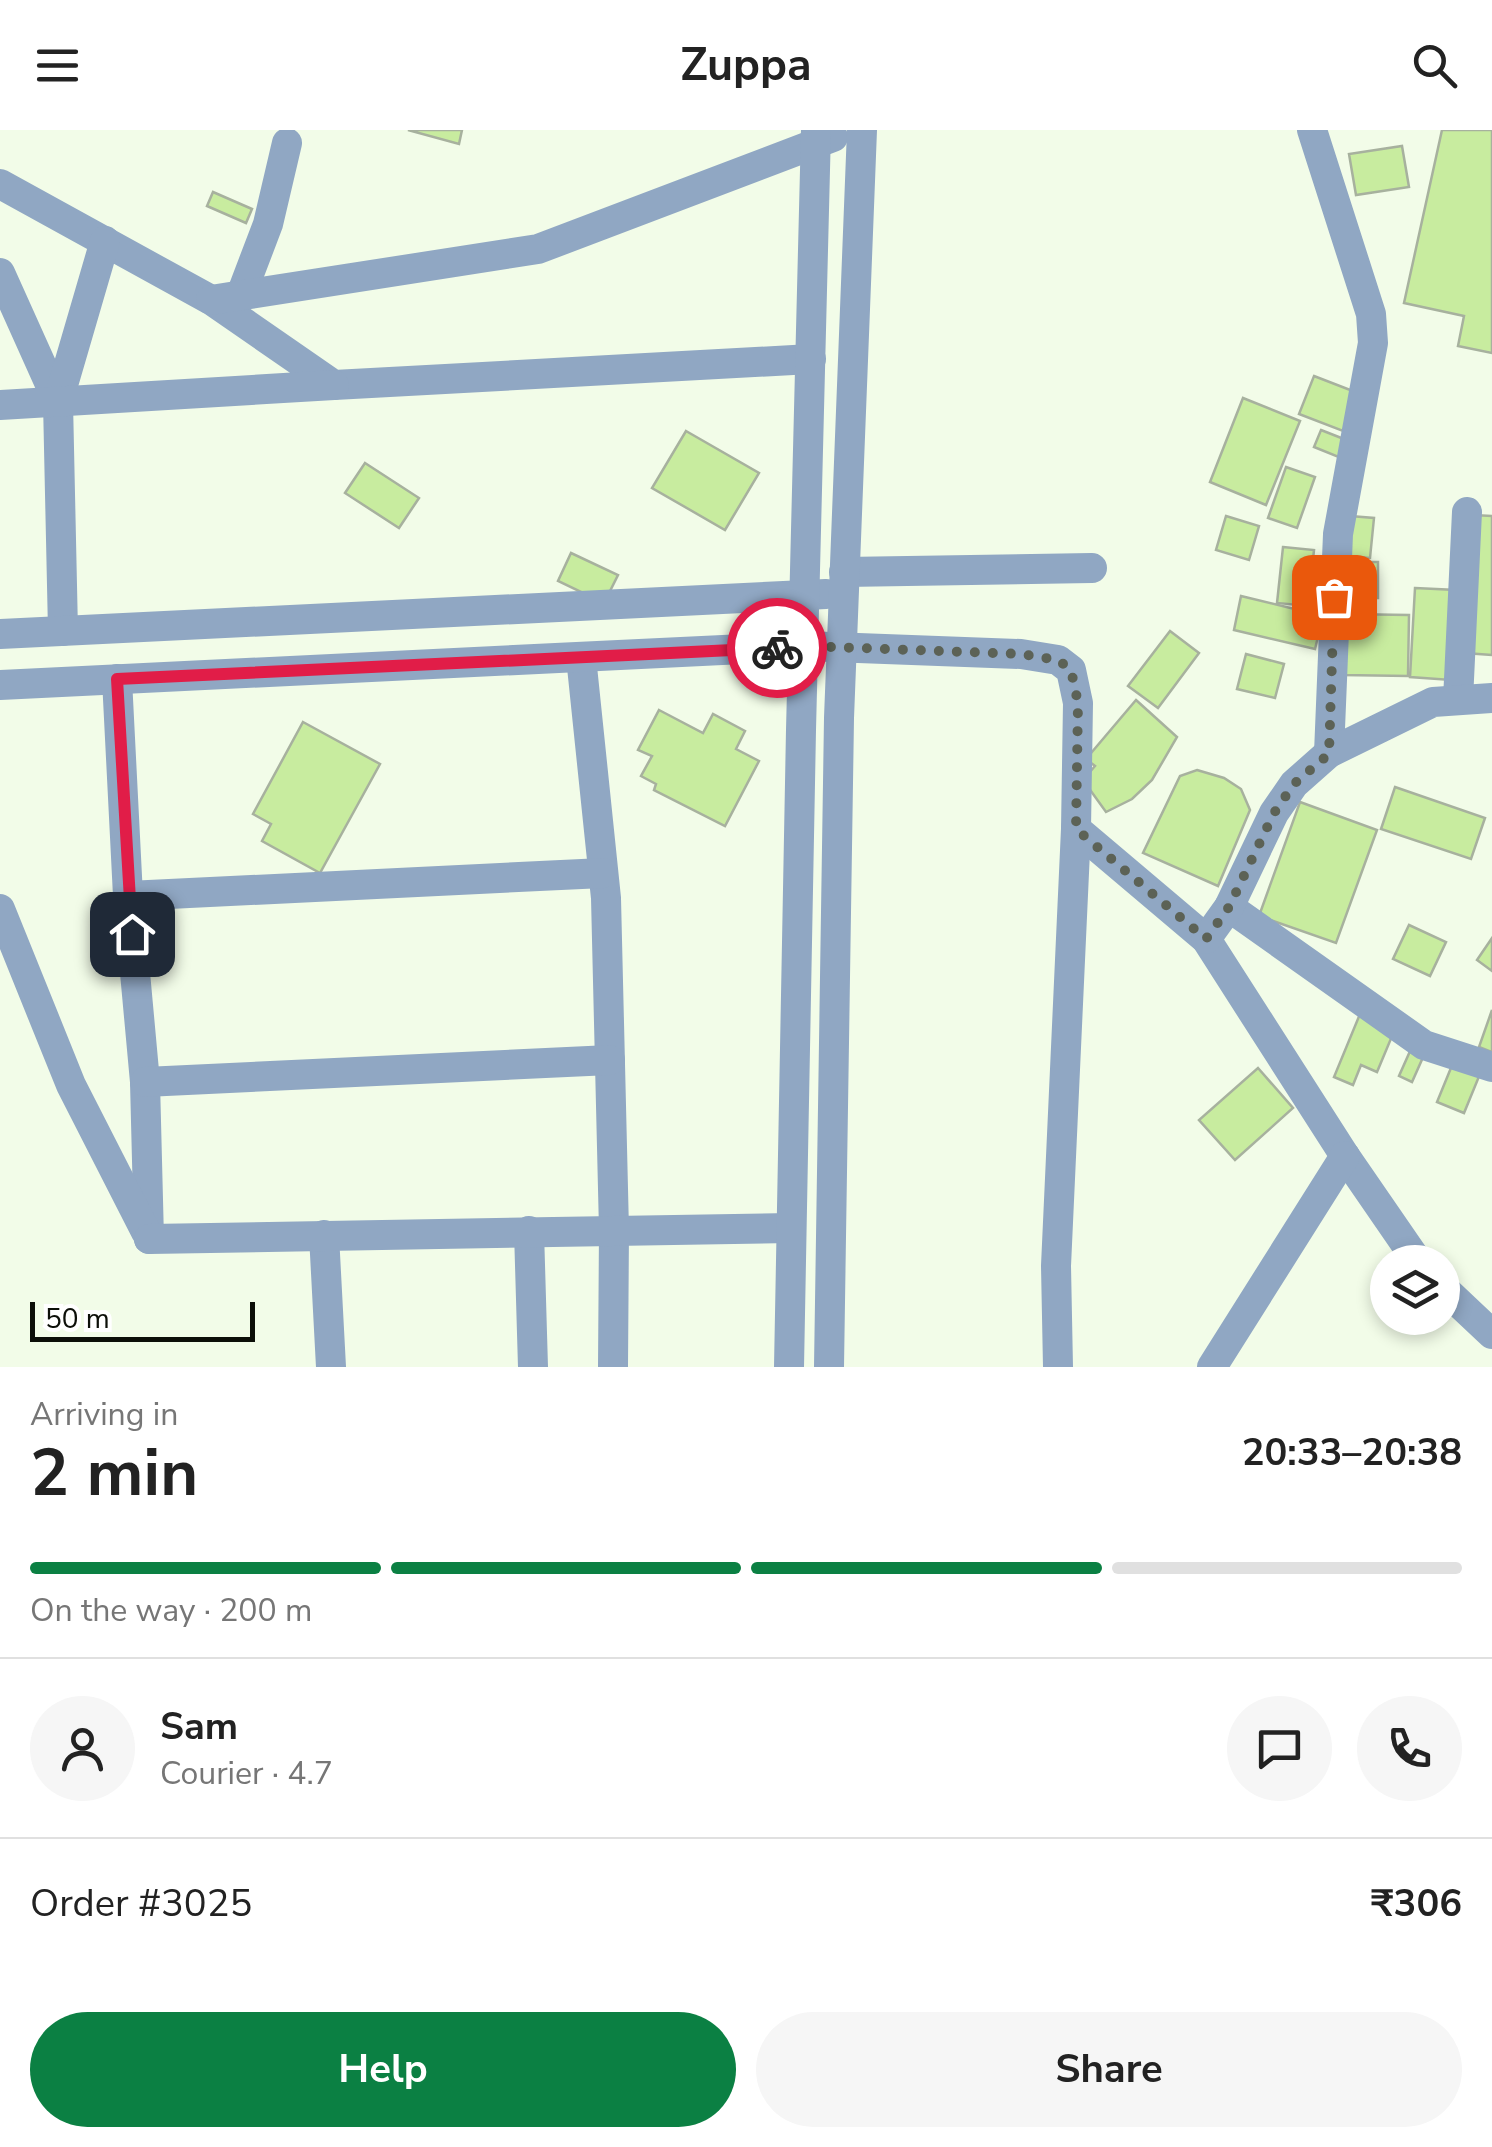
<!DOCTYPE html>
<meta charset="utf-8">
<style>
body{margin:0;font-family:"Nunito Sans",sans-serif;background:#f6f6f6;color:#222;height:100vh;display:flex;flex-direction:column;font-size:38px;white-space:nowrap}
*{box-sizing:border-box;margin:0}
p{font-size:32px;color:#767676}
.icon{flex:none;width:55px;height:55px;fill:none;stroke:currentColor;stroke-width:2;stroke-linecap:round;stroke-linejoin:round}
.map{position:relative;height:1237px;overflow:hidden}
.side{display:flex;flex-direction:column;background:#fff;flex:1}
.side>*{flex:none}
.fabs{position:absolute;left:1370px;top:1115px;display:grid;gap:20px}
.fabs a{display:grid;place-items:center;width:90px;height:90px;border-radius:50%;background:#fff;box-shadow:0 5px 15px #0003;font-size:50px}
.scale{position:absolute;left:30px;bottom:25px;width:225px;box-sizing:border-box;padding-left:10px;border:5px solid #0c0f08;border-top:0;font-size:28px;line-height:35px;white-space:nowrap;color:#0c0f08;-webkit-text-stroke:8px #fff;paint-order:stroke}
.pin{position:absolute;display:grid;place-items:center;width:85px;height:85px;color:#fff;margin:-42px;border-radius:20px;box-shadow:0 5px 15px #0006}
.courier{position:absolute;display:grid;place-items:center;width:100px;height:100px;margin:-50px;border:8px solid #e11d48;border-radius:50%;background:#fff;color:#222;box-shadow:0 2px 12px #0007}
.summary em{font-style:normal;font-weight:700}
.summary div{display:flex;flex-direction:column-reverse}
.summary{display:flex;align-items:center;justify-content:space-between;height:170px;padding:0 30px}
h1{font-size:65px;font-weight:700;line-height:75px}
.bar{display:grid;grid-template-columns:repeat(4,1fr);gap:15px 10px;align-content:center;height:120px;padding:0 30px}
.bar i{height:12px;border-radius:8px;background:#e0e0e0}
.bar .selected{background:#0b8043}
.bar p{grid-column:span 4}
.line{display:flex;align-items:center;gap:25px;padding:0 30px;border-top:2px solid #e0e0e0}
.line div{flex:1}
.round{display:grid;place-items:center;flex:none;width:105px;height:105px;border-radius:52px;background:#f6f6f6}
.action{display:flex;gap:20px;margin-top:auto;padding:20px 30px}
.action a{flex:1;height:115px;border-radius:60px;background:#0b8043;color:#fff;font-size:40px;font-weight:700;line-height:115px;text-align:center}
.action a+a{background:#f6f6f6;color:#222}
header{display:flex;justify-content:space-between;align-items:center;height:130px;padding:0 30px;background:#fff;font-size:45px;font-weight:700}
.map>svg:first-child{display:block}
</style>
<header><svg class="icon" aria-label="menu" viewBox="0 0 24 24"><path d="M4 6h16M4 12h16M4 18h16"/></svg>Zuppa<svg class="icon" aria-label="search" viewBox="0 0 24 24"><circle cx="10" cy="10" r="6"/><path d="M15 15l6 6"/></svg></header>
<div class="map">
<svg width="1492" height="1237" viewBox="0 0 1492 1237">
<rect width="100%" height="100%" fill="#f2fce8"/>
<g fill="#c8ec9f" stroke="#a7b19e" stroke-width="2.5">
<polygon points="408,0 462,0 459,14"/>
<polygon points="1442,0 1492,0 1492,223 1458,216 1464,186 1404,173"/>
<polygon points="1402,16 1409,57 1356,65 1349,24"/>
<polygon points="213,62 252,79 246,93 207,76"/>
<polygon points="1314,246 1358,263 1343,301 1299,284"/>
<polygon points="1243,268 1300,291 1266,375 1210,352"/>
<polygon points="1321,300 1349,311 1341,328 1314,317"/>
<polygon points="686,301 759,343 725,400 652,358"/>
<polygon points="365,333 419,368 399,398 345,363"/>
<polygon points="1286,337 1315,347 1297,398 1268,388"/>
<polygon points="1473,385 1492,386 1492,525 1465,523"/>
<polygon points="1226,386 1259,396 1249,430 1216,420"/>
<polygon points="1350,386 1374,388 1370,428 1347,426"/>
<polygon points="1283,417 1314,420 1308,476 1277,473"/>
<polygon points="571,423 618,445 604,473 558,451"/>
<rect x="1346" y="432" width="32" height="36"/>
<polygon points="1415,458 1456,460 1451,550 1410,547"/>
<polygon points="1241,466 1323,486 1315,519 1234,500"/>
<polygon points="1343,484 1409,485 1408,546 1342,545"/>
<polygon points="1170,501 1199,523 1158,578 1128,556"/>
<polygon points="1246,524 1284,534 1275,568 1237,559"/>
<polygon points="1136,570 1177,607 1152,650 1132,669 1106,682 1083,650 1095,636 1086,629"/>
<polygon points="659,580 703,603 713,584 745,601 736,619 759,631 725,696 654,660 656,654 641,646 652,626 638,620"/>
<polygon points="303,592 380,634 320,743 262,711 271,694 253,684"/>
<polygon points="1197,640 1224,648 1241,659 1250,680 1218,756 1143,723 1180,646"/>
<polygon points="1395,657 1485,688 1471,729 1381,699"/>
<polygon points="1300,672 1377,700 1336,813 1259,786"/>
<polygon points="1409,795 1446,812 1430,846 1393,829"/>
<polygon points="1492,808 1492,841 1477,830"/>
<polygon points="1492,880 1492,922 1479,917"/>
<polygon points="1360,884 1395,899 1377,942 1361,935 1353,955 1334,947"/>
<polygon points="1411,919 1424,925 1412,952 1399,946"/>
<polygon points="1453,933 1480,944 1464,983 1437,972"/>
<polygon points="1258,938 1293,978 1235,1030 1199,990"/>
</g>
<g fill="none" stroke-linecap="round" stroke-linejoin="round">
<g stroke="#90a7c3" stroke-width="30">
<polyline points="1312,0 1371,184 1373,213 1338,404 1329,623"/>
<polyline points="0,54 211,170 334,255 811,229"/>
<polyline points="0,143 58,272 63,501"/>
<polyline points="241,165 268,94 287,13"/>
<polyline points="211,170 538,119 833,7"/>
<polyline points="58,272 105,111"/>
<polyline points="0,275 334,255"/>
<polyline points="844,442 1092,438"/>
<polyline points="0,504 826,464"/>
<polyline points="581,527 606,768 614,1100 613,1237"/>
<polyline points="117,549 128,766 145,952 149,1109"/>
<polyline points="0,555 805,516 1021,524 1058,530 1071,540 1078,573 1076,699 1206,809 1345,1026 1418,1132"/>
<polyline points="1458,570 1467,382"/>
<polyline points="128,766 603,743"/>
<polyline points="1229,777 1424,915 1492,937"/>
<polyline points="0,779 71,955 146,1102"/>
<polyline points="1206,809 1229,777 1274,683 1294,654 1329,623 1433,572 1492,568"/>
<polyline points="145,952 610,930"/>
<polyline points="529,1101 533,1237"/>
<polyline points="324,1105 331,1237"/>
<polyline points="149,1109 791,1098"/>
<polyline points="1442,1157 1492,1204"/>
<polyline points="789,1237 801,600 816,0"/>
<polyline points="829,1237 839,588 862,0"/>
<polyline points="1058,1237 1056,1136 1076,699"/>
<polyline points="1212,1237 1345,1026"/>
</g>
</g>
<g fill="none" stroke-linecap="round" stroke-linejoin="round">
<polyline stroke="#5c6256" stroke-width="10" stroke-dasharray="0 18" points="777,518 804,516 1021,524 1058,530 1071,540 1078,573 1076,699 1206,809 1229,777 1274,683 1294,654 1329,624 1334,467"/>
<polyline stroke="#e11d48" stroke-width="12" points="132,804 117,549 777,518"/>
</g>
</svg>
<div class="fabs">
<a><svg class="icon" aria-label="layers" viewBox="0 0 24 24"><path d="M12 4l9 5-9 5-9-5zM3 14l9 5 9-5"/></svg></a>
</div>
<div class="scale">50 m</div>
<div class="pin" style="left:1334px;top:467px;background:#ea580c"><svg class="icon" aria-label="bag" viewBox="0 0 24 24"><path d="M5 8h14l-1 12H6zM9 8a3 3 0 0 1 6 0"/></svg></div>
<div class="pin" style="left:132px;top:804px;background:#1f2937"><svg class="icon" aria-label="home" viewBox="0 0 24 24"><path d="M3 11l9-7 9 7M6 9v11h12V9"/></svg></div>
<div class="courier" style="left:777px;top:518px"><svg class="icon" aria-label="bike" viewBox="0 0 24 24"><circle cx="6" cy="16" r="4"/><circle cx="18" cy="16" r="4"/><path d="M6 16l4-8h5l3 8M10 8l3 8H6M13 5h3"/></svg></div>
</div>
<section class="side">
<div class="summary"><div><h1>2 min</h1><p>Arriving in</p></div><em>20:33–20:38</em></div>
<div class="bar"><i class="selected"></i><i class="selected"></i><i class="selected"></i><i></i><p>On the way · 200 m</p></div>
<div class="line" style="height:180px"><a class="round"><svg class="icon" aria-label="person" viewBox="0 0 24 24"><circle cx="12" cy="8" r="4"/><path d="M4 21q1-7 8-7t8 7"/></svg></a><div><b>Sam</b><p>Courier · 4.7</p></div><a class="round"><svg class="icon" aria-label="chat" viewBox="0 0 24 24"><path d="M4 5h16v11H9l-5 4z"/></svg></a><a class="round"><svg class="icon" aria-label="phone" viewBox="0 0 24 24"><path d="M5 4h4l2 5-3 2q2 4 5 5l2-3 5 2v4C11 20 4 13 5 4z"/></svg></a></div>
<div class="line" style="height:130px"><div>Order #3025</div><b>₹306</b></div>
<div class="action"><a>Help</a><a>Share</a></div>
</section>
